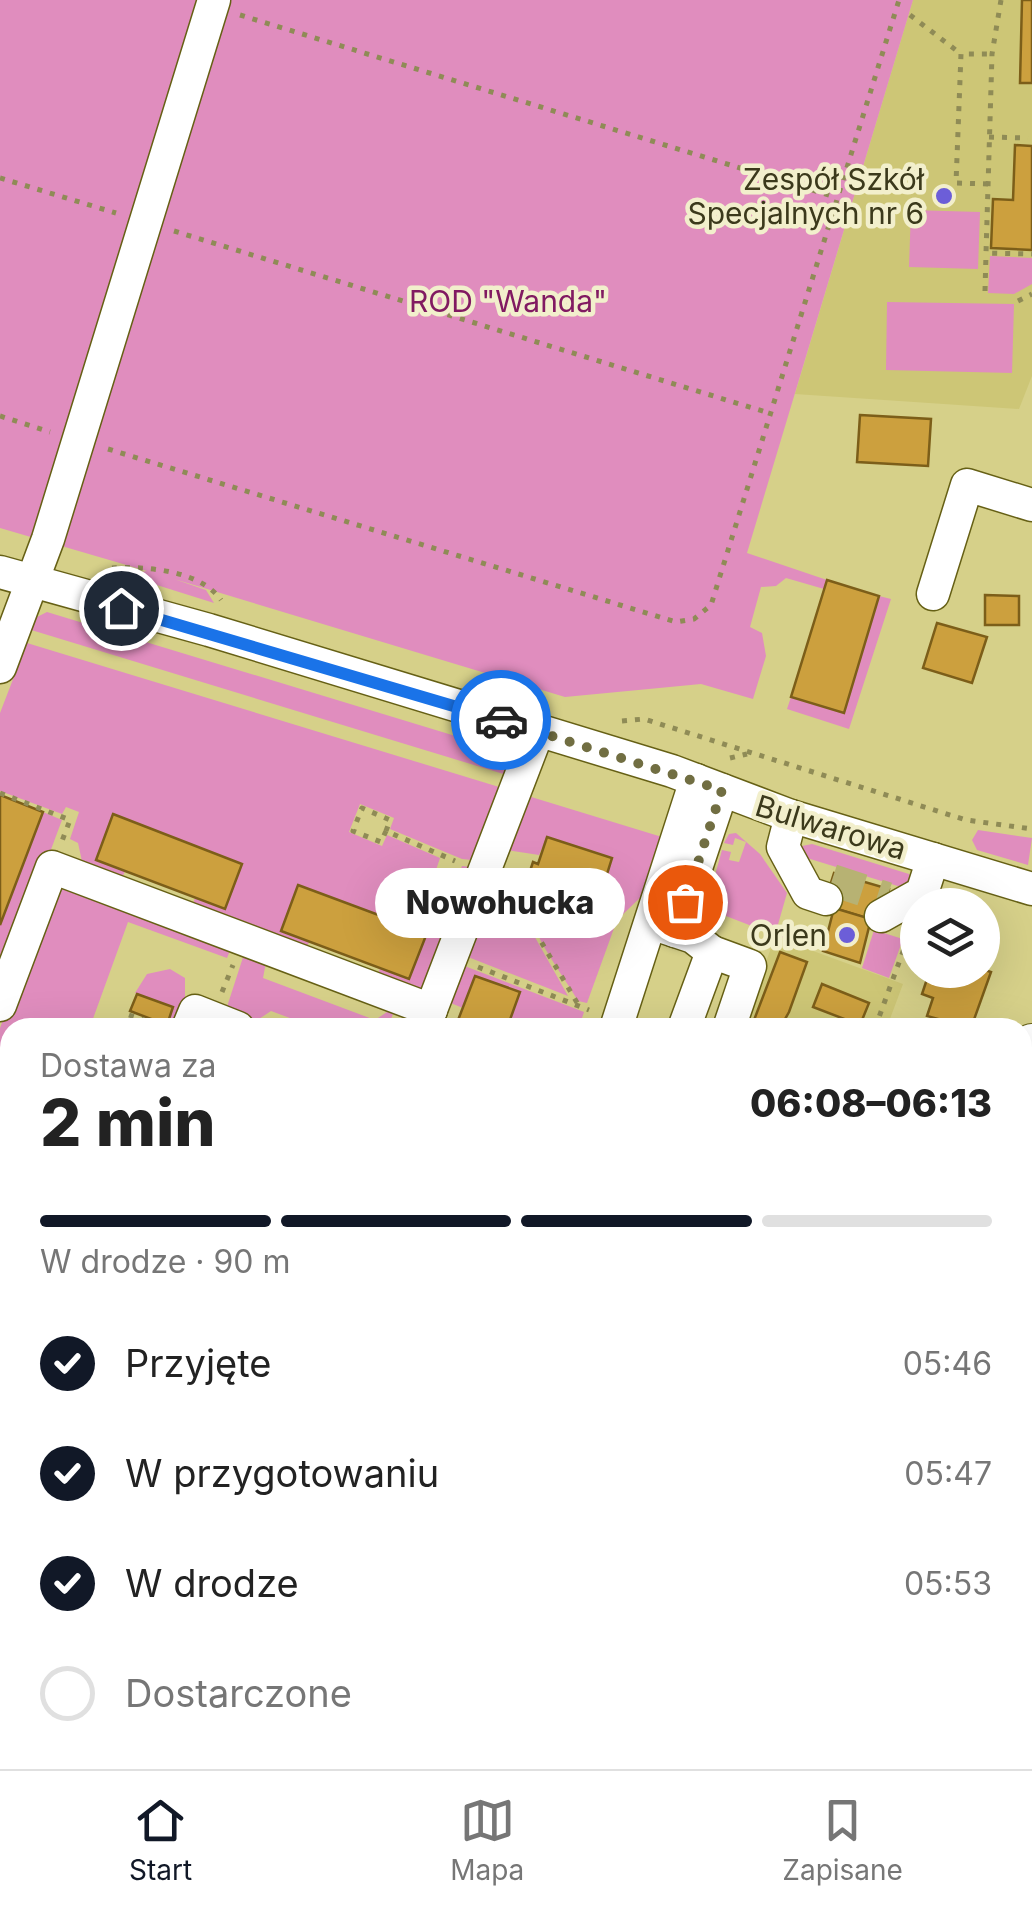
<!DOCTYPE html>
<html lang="pl">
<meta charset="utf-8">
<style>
body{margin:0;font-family:Inter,sans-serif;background:#f2f2f2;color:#222;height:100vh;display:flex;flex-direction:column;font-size:38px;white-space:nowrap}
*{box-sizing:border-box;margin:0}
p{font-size:32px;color:#767676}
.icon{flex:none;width:55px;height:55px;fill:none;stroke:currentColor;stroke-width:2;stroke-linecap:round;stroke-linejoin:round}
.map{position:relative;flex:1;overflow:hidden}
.drawer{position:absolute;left:0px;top:1018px;width:1032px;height:752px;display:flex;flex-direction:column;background:#fff;border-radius:30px 30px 0 0;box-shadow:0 10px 40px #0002}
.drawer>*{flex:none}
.fabs{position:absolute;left:900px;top:888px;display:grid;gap:20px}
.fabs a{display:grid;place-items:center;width:100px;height:100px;border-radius:50%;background:#fff;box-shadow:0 10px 40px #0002;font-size:50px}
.pin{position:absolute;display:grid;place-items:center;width:85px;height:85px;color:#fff;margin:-42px;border:5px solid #fff;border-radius:50%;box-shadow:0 2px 10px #0007}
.courier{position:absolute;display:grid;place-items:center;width:100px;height:100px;margin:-50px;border:8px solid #1a73e8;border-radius:50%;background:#fff;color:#222;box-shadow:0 2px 12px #0007}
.bubble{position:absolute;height:70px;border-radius:35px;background:#fff;box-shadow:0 10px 40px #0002;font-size:32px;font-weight:800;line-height:70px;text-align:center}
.headline em{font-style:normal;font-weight:800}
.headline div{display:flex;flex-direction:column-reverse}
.headline{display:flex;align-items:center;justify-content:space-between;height:170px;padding:0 40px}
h1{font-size:65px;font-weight:800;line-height:75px}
.bar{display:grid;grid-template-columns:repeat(4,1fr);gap:15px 10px;align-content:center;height:120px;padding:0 40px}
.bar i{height:12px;border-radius:8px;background:#e0e0e0}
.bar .active{background:#111827}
.bar p{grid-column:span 4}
ol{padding:0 40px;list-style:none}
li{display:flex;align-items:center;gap:30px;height:110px}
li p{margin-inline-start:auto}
li .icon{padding:10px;border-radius:50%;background:#111827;color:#fff;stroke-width:4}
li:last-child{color:#767676}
li i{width:55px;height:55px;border:5px solid #e0e0e0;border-radius:50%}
.tab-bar{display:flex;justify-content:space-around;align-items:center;height:140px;border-top:2px solid #e0e0e0;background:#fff;font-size:28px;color:#767676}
.tab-bar a{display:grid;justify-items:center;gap:5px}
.tab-bar .active{color:#111827}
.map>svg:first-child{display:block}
</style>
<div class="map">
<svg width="1032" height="1769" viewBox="0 0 1032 1769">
<rect width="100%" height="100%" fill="#d6d089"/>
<g fill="#cdc676">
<polygon points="913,0 1032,0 1032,376 1019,409 795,394"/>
<polygon points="775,937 903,984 887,1027 742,1028"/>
</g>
<g fill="#e08dbe">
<polygon points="0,0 913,0 747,553 827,580 824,589 786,578 776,586 761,587 750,627 762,633 766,656 753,699 701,684 565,697 174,579 206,590 214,603 125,575 147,571 0,528"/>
<polygon points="911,210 980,212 978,269 909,267"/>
<polygon points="990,256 1032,258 1032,284 1014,294 988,293"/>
<polygon points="887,302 1014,304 1012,373 886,370"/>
<polygon points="879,596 891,599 849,729 787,709 791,697 844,712"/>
<polygon points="47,612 508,752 513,763 510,776 28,629 35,618"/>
<polygon points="27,643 509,790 482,861 462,859 390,829 394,818 360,804 349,832 382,846 387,835 440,858 436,870 457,878 462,866 480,868 430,991 376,982 380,968 409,979 426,932 298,885 281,931 309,942 304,955 190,912 195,898 225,908 242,864 114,814 96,860 125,871 119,885 83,866 78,843 70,839 79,812 66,807 62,814 0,791 0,713"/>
<path d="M528,796L662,837L644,894L617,920L587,1003L578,1001C556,963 514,916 530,871L536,872L532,884L540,887L532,914L581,929L589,904L597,905L612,858L547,837L539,855L507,850Z"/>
<polygon points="43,812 62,820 0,986 0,925"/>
<polygon points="978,830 1032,838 1028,865 977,850 972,840"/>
<polygon points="736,833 760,854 787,893 777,928 804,936 803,940 817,940 814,950 713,911 710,893 722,850 731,852 729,860 739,862 746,842 735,838 733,845 724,843 729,834"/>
<polygon points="812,844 909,874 913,881 901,887 807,858 802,846"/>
<polygon points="499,874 517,880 522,914 568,996 468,957"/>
<polygon points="59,884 233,943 227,958 128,922 90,1027 10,1028 10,1059 0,1056 0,1028 49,894"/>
<polygon points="874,930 903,939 889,978 862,968"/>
<polygon points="246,948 267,957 263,978 375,1020 396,1006 388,1027 302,1027 306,1024 271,1011 250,1025 224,1016"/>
<polygon points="462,965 584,1012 579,1027 507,1027 520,992 475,976 463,1008 448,1002"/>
<polygon points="170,969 185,978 185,998 177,1022 169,1019 173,1007 135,993 147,974"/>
<polygon points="0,1620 10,1624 10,1737 0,1733"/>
<polygon points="26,1760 337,1760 334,1769 32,1769"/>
</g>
<g fill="#cca03e" stroke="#7c5e19" stroke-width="2.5">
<polygon points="1022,0 1032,0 1032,83 1020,83"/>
<polygon points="1015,145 1032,146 1032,250 991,248 993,199 1013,200"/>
<polygon points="860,415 931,419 928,466 857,462"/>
<polygon points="827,580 879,596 844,713 791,697"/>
<polygon points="985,595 1019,596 1019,625 985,625"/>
<polygon points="937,623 987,637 972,683 923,668"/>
<polygon points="0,795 43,812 0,925"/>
<polygon points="113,814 242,864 225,909 96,860"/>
<polygon points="547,837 612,858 597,906 589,904 581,930 532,914 540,887 532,885 536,872 530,871 533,862 538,864"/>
<polygon points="834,873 889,889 879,922 824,905"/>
<polygon points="298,885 427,933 409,979 281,931"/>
<polygon points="834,908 871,919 860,963 823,951"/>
<polygon points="780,952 807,962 789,1012 780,1028 751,1028"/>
<polygon points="982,969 991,972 971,1028 927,1016 933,998 922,994 930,970"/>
<polygon points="475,976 520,992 507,1028 455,1028"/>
<polygon points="822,984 869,1003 860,1025 813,1007"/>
<polygon points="137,994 173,1007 167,1025 130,1011"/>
<polygon points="1032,1486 1032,1591 1022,1587 1022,1512"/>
<polygon points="10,1529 10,1578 0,1575 0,1557"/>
<polygon points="1022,1653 1032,1657 1032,1750 1022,1746"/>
<polygon points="532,1760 558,1760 582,1769 528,1769"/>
</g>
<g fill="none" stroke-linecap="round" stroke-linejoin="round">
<polyline stroke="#b7b273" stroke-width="32" stroke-dasharray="32 16" stroke-linecap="butt" points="832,880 887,898"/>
<g stroke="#666015" stroke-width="35">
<g id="minor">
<polyline points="0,572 209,630 672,771 791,816 1032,889"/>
<polyline points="933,594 967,485 1032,505"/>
<polyline points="0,667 48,539 214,0"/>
<polyline points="791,816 783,847 808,893 826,899"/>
<polyline points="881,916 922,893 933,859"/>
<polyline points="651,923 693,937 712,952 684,1028"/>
<polyline points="675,931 722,790"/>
<polyline points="712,952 750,966 729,1028"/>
<polyline points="0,1005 52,867 431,1010"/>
<polyline points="188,1028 195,1011 238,1028"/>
<polyline points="424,1028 538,731"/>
<polyline points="616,1028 696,780"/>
<polyline points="0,1249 10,1252"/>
<polyline points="0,1473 10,1478"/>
<polyline points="0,1613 10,1617"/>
<polyline points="390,1760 414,1769"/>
<polyline points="0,1762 11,1769"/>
<polyline points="491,1769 494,1760"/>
</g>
</g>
<g stroke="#666015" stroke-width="42">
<g id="major">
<polyline points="1022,1070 1032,1044"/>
<polyline points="1022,1303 1032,1278"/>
<polyline points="758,1769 761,1760"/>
<polyline points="847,1769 851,1760"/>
</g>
</g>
<g stroke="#8f8b56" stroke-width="5" stroke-dasharray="5 8" stroke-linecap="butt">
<polyline points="1001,0 992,54 986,253 1032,254"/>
<polyline points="240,15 835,197"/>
<polyline points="910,15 961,54"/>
<polyline points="989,137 1028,138"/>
<polyline points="0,178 116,213"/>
<polyline points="988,184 956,183 961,54 992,54"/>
<polyline points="174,231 769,413"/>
<polyline points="985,291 986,254"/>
<polyline points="1018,301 1032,294"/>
<polyline points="0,416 50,432"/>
<polyline points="108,449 676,622 694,619 711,605 899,0"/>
<path d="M112,568C145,566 200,570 221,600"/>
<polyline points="622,721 644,719 966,820 1032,829"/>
<polyline points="730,758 747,754"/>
<polyline points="0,793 70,820 62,841"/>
<polyline points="386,831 381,842 353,831 362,808 390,820 386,831 455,861"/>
<polyline points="521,869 526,916 579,1006"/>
<polyline points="478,967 589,1010"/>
<polyline points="222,992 233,965"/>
<polyline points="129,1015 161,1026"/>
<polyline points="875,1028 908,938"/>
<polyline points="0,1059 10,1063"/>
<polyline points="0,1323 10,1325"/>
<polyline points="0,1437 10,1441"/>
<polyline points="1022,1448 1032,1422"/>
<polyline points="1022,1613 1032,1617"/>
<polyline points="887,1760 903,1766"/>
<polyline points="340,1769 343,1760"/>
<polyline points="591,1769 595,1760"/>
</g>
<use href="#minor" stroke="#fff" stroke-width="32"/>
<use href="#major" stroke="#fff" stroke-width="40"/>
<g stroke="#69663c" stroke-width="2.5">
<polyline points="1022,1163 1032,1138"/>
<polyline points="1022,1210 1032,1185"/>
<polyline points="794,1769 797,1760"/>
<polyline points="813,1769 816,1760"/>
</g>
</g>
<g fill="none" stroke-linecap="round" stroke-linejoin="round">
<polyline stroke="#716e42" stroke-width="10" stroke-dasharray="0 18" points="501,720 722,790 685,902"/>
<polyline stroke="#1a73e8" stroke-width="12" points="121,608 501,720"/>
</g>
<g fill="#6c5ed8" stroke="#f2efcc" stroke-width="4">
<circle cx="944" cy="196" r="10"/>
<circle cx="847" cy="935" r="10"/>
</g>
<g text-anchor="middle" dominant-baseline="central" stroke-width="9" stroke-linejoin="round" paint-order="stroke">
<g font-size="30" fill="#3b391b" stroke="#f2efcc" text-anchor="end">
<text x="924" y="179">Zespół Szkół<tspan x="924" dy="34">Specjalnych nr 6</tspan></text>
<text x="827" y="935">Orlen</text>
</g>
<g font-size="30" fill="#811a61" stroke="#f2efcc">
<text x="508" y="301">ROD "Wanda"</text>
</g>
<g font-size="30" fill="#3b391b" stroke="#f2efcc">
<text transform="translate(831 827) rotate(17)">Bulwarowa</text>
</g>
</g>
</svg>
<div class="fabs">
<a><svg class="icon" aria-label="layers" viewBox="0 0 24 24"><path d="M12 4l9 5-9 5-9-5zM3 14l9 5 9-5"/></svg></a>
</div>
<div class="pin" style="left:685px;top:902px;background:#ea580c"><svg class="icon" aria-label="bag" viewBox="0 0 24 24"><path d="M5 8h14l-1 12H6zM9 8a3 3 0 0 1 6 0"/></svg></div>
<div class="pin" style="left:121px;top:608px;background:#1f2937"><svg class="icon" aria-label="home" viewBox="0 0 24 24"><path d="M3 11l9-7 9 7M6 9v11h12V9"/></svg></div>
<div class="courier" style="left:501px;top:720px"><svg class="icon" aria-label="car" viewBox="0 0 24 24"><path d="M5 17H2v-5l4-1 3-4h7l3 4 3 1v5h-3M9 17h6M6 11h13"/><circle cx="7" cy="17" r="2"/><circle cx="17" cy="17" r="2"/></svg></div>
<div class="bubble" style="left:375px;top:868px;width:250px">Nowohucka</div>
<section class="drawer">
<div class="headline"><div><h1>2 min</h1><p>Dostawa za</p></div><em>06:08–06:13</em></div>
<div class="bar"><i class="active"></i><i class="active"></i><i class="active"></i><i></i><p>W drodze · 90 m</p></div>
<ol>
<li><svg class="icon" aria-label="check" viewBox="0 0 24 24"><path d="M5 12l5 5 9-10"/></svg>Przyjęte<p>05:46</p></li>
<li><svg class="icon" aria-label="check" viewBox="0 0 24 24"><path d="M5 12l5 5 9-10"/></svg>W przygotowaniu<p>05:47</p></li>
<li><svg class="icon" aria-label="check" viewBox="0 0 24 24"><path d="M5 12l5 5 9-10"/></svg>W drodze<p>05:53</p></li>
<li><i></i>Dostarczone</li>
</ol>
</section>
</div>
<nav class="tab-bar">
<a class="active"><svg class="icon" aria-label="home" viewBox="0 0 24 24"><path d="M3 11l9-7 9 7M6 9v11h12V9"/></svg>Start</a>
<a><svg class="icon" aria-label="map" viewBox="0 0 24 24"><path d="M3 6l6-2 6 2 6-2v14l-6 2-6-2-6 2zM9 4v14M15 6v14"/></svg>Mapa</a>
<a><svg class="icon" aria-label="saved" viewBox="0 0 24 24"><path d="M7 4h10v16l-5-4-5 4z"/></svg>Zapisane</a>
</nav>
